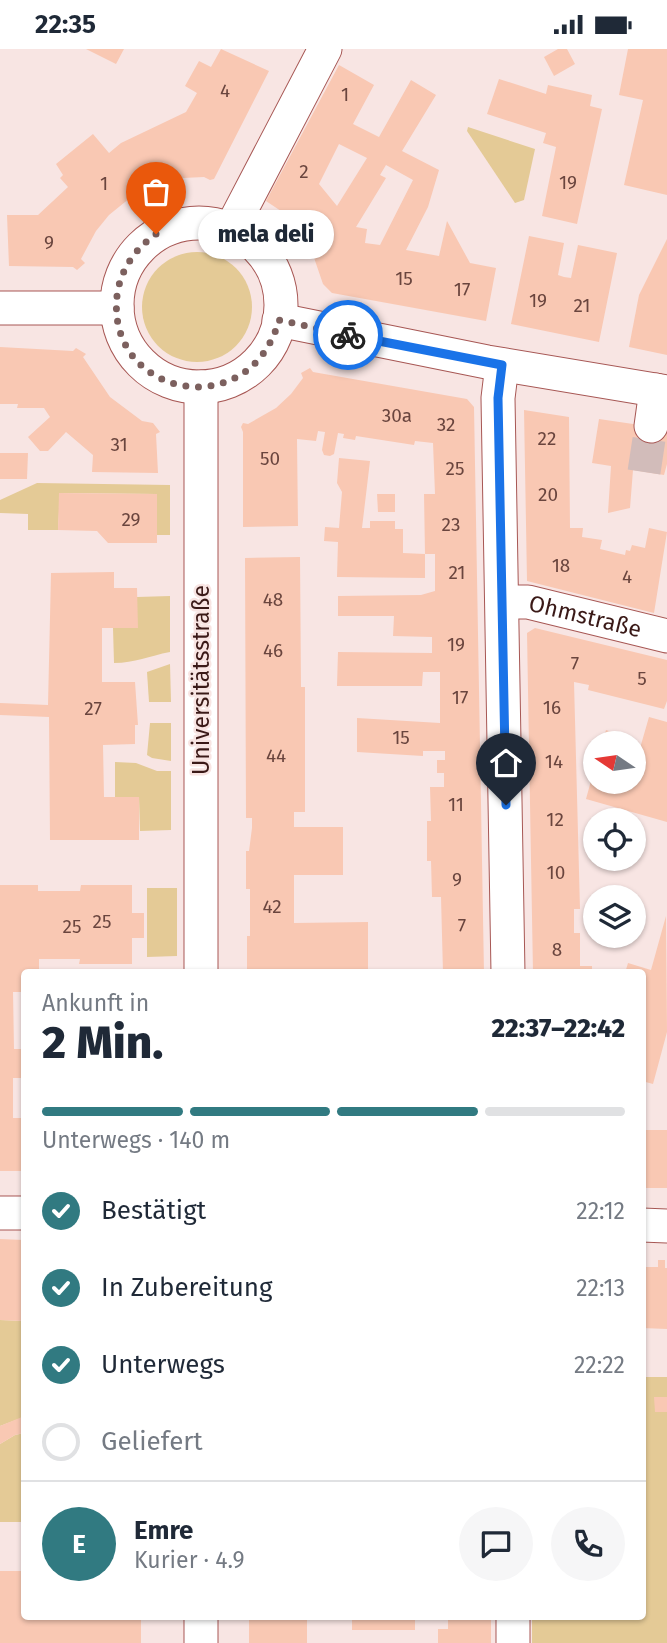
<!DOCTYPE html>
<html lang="de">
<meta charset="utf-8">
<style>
body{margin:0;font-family:"Fira Sans",sans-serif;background:#f6f6f7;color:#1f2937;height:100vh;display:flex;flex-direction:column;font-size:26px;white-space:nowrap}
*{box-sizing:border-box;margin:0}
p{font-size:23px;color:#747a83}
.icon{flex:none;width:38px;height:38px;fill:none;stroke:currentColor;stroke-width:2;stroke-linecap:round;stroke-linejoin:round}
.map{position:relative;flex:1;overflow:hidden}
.side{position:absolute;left:21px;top:920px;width:625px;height:651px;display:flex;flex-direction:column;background:#fff;border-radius:7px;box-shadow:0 2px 5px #0004}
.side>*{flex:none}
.needle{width:46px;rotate:283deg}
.buttons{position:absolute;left:583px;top:682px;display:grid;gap:14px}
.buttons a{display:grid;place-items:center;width:63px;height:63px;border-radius:50%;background:#fff;box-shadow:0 2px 5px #0004;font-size:35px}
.pin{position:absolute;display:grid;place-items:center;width:60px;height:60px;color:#fff;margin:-72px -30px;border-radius:50% 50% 50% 0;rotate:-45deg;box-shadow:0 0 7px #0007}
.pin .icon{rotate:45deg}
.courier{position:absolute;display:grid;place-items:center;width:70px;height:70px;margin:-35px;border:5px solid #1a73e8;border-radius:50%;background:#fff;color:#222;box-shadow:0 2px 9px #0007}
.bubble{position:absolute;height:49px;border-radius:24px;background:#fff;box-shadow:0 2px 5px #0004;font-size:23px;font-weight:800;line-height:49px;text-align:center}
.overview em{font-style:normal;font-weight:800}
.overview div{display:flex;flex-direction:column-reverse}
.overview{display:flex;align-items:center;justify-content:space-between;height:119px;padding:0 21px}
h1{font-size:46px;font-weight:800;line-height:52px}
.bar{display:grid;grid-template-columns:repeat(4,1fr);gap:10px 7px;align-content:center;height:84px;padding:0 21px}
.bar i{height:9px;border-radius:5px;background:#e0e1e3}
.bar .selected{background:#317a81}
.bar p{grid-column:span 4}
.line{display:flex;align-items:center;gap:18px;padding:0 21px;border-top:2px solid #e0e1e3}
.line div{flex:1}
.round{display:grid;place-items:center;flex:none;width:74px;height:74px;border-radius:37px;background:#f6f6f7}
ol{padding:0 21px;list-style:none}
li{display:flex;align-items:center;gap:21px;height:77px}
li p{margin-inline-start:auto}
li .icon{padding:7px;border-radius:50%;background:#317a81;color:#fff;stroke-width:4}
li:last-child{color:#747a83}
li i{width:38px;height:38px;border:4px solid #e0e1e3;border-radius:50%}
.status{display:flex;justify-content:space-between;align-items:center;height:49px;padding:0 35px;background:#fff;direction:ltr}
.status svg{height:19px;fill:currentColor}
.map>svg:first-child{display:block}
</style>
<div class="status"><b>22:35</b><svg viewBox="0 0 49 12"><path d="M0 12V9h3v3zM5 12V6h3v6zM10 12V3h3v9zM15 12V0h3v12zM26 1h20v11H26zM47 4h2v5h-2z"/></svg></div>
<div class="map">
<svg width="667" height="1594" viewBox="0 0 667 1594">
<rect width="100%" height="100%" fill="#f8e5e3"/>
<g fill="#e4ca96">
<polygon points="468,78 535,100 524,151 515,154 467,82"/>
<circle cx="197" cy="258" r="55"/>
<polygon points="37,434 170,436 170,486 157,486 157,445 60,444 58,481 28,481 28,465 0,464 0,451"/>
<path d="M170,547V603C149,607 135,614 114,614L113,579H137V548Z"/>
<polygon points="170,615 171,653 149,653 147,623"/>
<polygon points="150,674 171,674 171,712 152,709 147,706"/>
<polygon points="115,713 136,714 157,722 171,722 171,781 140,782 139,748 115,748"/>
<polygon points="147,839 177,839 177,907 147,908"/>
<polygon points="0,1271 24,1272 24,1368 0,1377"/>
<polygon points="642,1328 667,1328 667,1594 532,1594 532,1568 642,1568"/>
<polygon points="24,1384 24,1473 0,1473 0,1395 15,1386"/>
</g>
<g fill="#f9c8b3" fill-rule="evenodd">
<polygon points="86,0 124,0 116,15"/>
<polygon points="221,0 269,22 214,130 210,131 204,128 183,129 167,133 147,139 130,149 109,166 96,182 81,210 85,214 77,221 73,218 9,217 7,166 38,166 68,138 60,129 63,126 56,115 93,85 109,104 121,94 186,63 197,44 185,37 199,12 211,18"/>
<polygon points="558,0 567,0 575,15 554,27 544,8"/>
<polygon points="628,0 667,0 667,146 624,136 643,51 619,46"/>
<path d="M339,16L374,36L353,75L379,88L411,31L436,46L402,102L439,121L428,158L406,201L439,207L447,172L470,214L496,219L486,272L332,244L323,235L311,200L302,184L284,164L266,152ZM339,95L367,109L337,157L319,135ZM386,116L413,131L380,196L365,194L367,180L356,178L386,129L380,126Z"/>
<polygon points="499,30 546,45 548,36 592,46 590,57 602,60 577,175 542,167 556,98 543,94 546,84 487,65"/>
<polygon points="529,187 564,194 558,226 564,228 571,229 578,196 617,204 599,293 511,275"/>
<polygon points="667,190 667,306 629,298 639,246"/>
<polygon points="0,298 73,302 76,299 86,305 83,308 110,348 142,372 153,374 160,383 156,385 158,424 92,423 93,406 66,383 48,402 40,402 28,388 50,368 44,359 17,359 18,355 0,355"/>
<polygon points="310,319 313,323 467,350 474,358 484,924 443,924 441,848 432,848 431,812 427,812 427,772 431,772 430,738 444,738 444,724 437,724 437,711 445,711 445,702 423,702 423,707 357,703 357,669 440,674 440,623 423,623 422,637 337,637 338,603 432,604 432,588 393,587 394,567 338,567 338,547 421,546 435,542 435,505 425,505 424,445 435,445 433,394 415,392 414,396 356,387 355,391 343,389 344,385 338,384 334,405 330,407 324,406 322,401 325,383 318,382 316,392 297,390 298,477 243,478 243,383 241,378 243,374 248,375 276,359 291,345 303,329 301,324"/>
<polygon points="524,361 569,368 570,479 583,479 582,488 602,491 600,500 625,506 626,501 630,502 632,496 645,499 649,479 667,483 654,564 527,532"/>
<polygon points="599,370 667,380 667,415 664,426 633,421 630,459 608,464 611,417 592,414"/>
<polygon points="0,404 28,404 27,430 0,430"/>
<polygon points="339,409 370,412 362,479 370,479 370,472 395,472 395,480 403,480 403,504 425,505 425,529 337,528 338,493 324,492 325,478 339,479 342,443 337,434"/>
<polygon points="59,444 157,445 157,494 108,494 97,482 58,481"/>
<polygon points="377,445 395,445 395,463 378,463"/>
<polygon points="300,508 301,638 305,638 305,763 294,763 294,778 343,778 343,826 294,826 294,874 368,873 368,922 247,923 247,887 250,887 250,840 246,840 246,802 249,802 252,779 252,769 246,769 245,509"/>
<polygon points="114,523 114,539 137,539 138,579 102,579 102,633 135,633 138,676 135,676 135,695 103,696 104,748 139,748 139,791 50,791 49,668 0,666 0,654 48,656 51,524"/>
<polygon points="535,579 667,611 667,652 664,660 588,641 589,636 574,633 580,860 574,860 574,884 580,884 580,917 592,917 592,924 533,924 527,584"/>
<polygon points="649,668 667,673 667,773 586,750 594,721 595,733 615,733 628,737 629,733 634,733 634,720"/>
<polygon points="606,681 624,687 622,695 602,695"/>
<polygon points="0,836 38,836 38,842 80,842 81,836 132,836 132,864 144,864 144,889 132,889 132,915 79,915 80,910 39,910 39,924 24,924 24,943 13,943 14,1000 24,1000 24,1029 13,1029 13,1069 24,1069 24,1122 0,1122"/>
<polygon points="666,867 667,983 653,1035 642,1032 642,924 625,924 628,914 651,921"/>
<rect x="642" y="1081" width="25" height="58"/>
<polygon points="0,1190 24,1191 24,1272 0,1271"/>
<polygon points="658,1211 665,1211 665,1219 667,1219 667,1280 642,1279 642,1218 658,1218"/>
<polygon points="654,1348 667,1348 667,1363 655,1363"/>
<polygon points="22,1368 24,1368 24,1384 15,1386 0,1395 0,1377"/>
<polygon points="0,1522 24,1522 24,1568 141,1568 141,1594 0,1594"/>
<rect x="249" y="1568" width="58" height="26"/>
<rect x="352" y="1568" width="63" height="13"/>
<polygon points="448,1568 491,1568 491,1594 438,1594 438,1580 448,1580"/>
</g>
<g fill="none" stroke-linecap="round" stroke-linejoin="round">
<polyline stroke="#d2bcba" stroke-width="33" stroke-dasharray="33 17" stroke-linecap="butt" points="644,423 651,377"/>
<g stroke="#a75754" stroke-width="35">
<g id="minor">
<circle cx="199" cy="256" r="82"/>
<polyline points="231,180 325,0"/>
<polyline points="0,259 117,259"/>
<polyline points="279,271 487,313 667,343"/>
<polyline points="502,316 498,349 508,924"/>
<polyline points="201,338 201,924"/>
<polyline points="651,377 656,341"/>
<path id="s1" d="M503,553H528L667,587"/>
<polyline points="0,1164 24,1164"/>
<polyline points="642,1176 667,1177"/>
<polyline points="201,1568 201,1594"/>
<polyline points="513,1568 513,1594"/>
</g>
</g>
<use href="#minor" stroke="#fff" stroke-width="33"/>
</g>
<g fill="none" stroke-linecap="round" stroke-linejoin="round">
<path stroke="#7c605e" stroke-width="7" stroke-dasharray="0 12.6" d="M156,185C135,200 120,221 117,247C106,348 250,377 279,271L348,286"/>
<polyline stroke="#1a73e8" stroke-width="9" points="348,286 502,316 498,349 506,756"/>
</g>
<g text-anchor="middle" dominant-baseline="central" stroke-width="5" stroke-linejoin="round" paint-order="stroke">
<g font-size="19" fill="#6a453e">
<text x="225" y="41">4</text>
<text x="345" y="45">1</text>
<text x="304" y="122">2</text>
<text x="568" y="133">19</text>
<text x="104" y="134">1</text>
<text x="49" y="193">9</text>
<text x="404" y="229">15</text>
<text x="462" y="240">17</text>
<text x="538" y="251">19</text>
<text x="582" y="256">21</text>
<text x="397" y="366">30a</text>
<text x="446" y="375">32</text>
<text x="547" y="389">22</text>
<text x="119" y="395">31</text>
<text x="270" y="409">50</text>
<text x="455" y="419">25</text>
<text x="548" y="445">20</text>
<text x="131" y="470">29</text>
<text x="451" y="475">23</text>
<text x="561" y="516">18</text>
<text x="457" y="523">21</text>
<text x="627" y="527">4</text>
<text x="273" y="550">48</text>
<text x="456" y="595">19</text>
<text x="273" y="601">46</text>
<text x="575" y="614">7</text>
<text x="642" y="629">5</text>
<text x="460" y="648">17</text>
<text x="552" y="658">16</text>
<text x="93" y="659">27</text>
<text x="401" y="688">15</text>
<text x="276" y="706">44</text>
<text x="554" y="712">14</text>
<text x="456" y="755">11</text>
<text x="555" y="770">12</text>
<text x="556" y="823">10</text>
<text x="457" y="830">9</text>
<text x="272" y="857">42</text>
<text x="102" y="872">25</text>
<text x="462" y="876">7</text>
<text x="72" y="877">25</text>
<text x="557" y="900">8</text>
</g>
<g font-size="23" fill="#3a1917" stroke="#f8e5e3">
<text stroke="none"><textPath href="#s1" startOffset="84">Ohmstraße</textPath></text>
<text transform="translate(201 631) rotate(-90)">Universitätsstraße</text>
</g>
</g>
</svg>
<div class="buttons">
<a><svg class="needle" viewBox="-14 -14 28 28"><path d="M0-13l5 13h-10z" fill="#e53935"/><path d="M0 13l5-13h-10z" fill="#747a83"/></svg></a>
<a><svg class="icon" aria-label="locate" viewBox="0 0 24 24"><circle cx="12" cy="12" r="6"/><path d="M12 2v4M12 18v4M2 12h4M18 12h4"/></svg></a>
<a><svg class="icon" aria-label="layers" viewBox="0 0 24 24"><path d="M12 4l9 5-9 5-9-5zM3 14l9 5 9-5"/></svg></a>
</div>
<div class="pin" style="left:156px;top:185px;background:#ea580c"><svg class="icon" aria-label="bag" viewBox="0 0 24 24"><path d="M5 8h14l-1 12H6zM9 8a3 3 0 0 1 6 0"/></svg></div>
<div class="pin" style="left:506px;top:756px;background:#1f2937"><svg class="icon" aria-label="home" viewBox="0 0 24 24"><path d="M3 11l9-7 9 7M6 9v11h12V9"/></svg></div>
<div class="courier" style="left:348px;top:286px"><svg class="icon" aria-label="bike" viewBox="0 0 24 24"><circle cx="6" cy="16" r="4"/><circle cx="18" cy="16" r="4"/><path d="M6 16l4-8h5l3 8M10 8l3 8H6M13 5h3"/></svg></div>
<div class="bubble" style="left:198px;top:161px;width:136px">mela deli</div>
<section class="side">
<div class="overview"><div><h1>2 Min.</h1><p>Ankunft in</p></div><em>22:37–22:42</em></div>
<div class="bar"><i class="selected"></i><i class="selected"></i><i class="selected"></i><i></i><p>Unterwegs · 140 m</p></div>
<ol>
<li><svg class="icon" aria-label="check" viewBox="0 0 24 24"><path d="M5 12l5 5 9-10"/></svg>Bestätigt<p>22:12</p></li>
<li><svg class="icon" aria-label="check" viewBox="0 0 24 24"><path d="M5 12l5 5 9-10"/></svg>In Zubereitung<p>22:13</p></li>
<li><svg class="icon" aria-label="check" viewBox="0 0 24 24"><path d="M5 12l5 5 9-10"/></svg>Unterwegs<p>22:22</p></li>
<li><i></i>Geliefert</li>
</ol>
<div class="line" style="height:126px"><b class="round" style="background:#317a81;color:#fff">E</b><div><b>Emre</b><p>Kurier · 4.9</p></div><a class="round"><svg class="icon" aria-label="chat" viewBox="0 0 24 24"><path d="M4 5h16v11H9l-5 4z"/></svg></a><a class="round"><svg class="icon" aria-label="phone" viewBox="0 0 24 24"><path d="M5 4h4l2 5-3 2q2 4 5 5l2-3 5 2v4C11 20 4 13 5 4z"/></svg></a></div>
</section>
</div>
